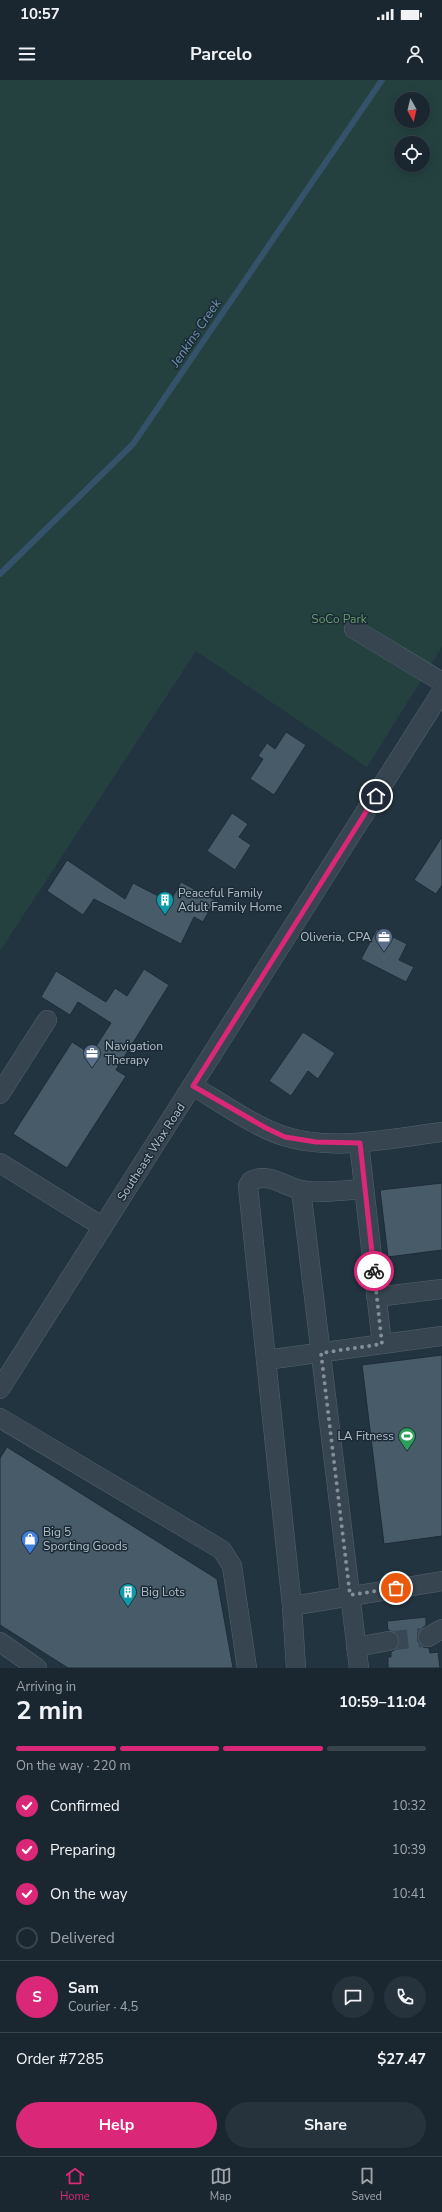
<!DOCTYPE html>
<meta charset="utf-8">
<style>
body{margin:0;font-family:"Nunito Sans",sans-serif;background:#27333c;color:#f1f3f6;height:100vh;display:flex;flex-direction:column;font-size:15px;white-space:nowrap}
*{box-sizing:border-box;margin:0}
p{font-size:13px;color:#9fa5ab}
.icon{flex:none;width:22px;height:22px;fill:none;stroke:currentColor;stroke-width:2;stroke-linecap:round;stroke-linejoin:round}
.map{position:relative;height:1588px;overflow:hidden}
.drawer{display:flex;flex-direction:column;background:#1a2730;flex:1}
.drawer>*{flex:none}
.needle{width:26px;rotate:172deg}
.buttons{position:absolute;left:394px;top:12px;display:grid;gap:8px}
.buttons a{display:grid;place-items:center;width:36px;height:36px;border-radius:50%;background:#1a2730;box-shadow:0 2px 10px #0003,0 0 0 1px #38444c;font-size:20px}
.pin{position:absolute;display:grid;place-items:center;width:34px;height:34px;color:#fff;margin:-17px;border:2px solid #fff;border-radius:50%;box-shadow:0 1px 4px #0007}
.courier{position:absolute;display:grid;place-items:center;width:40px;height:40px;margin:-20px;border:3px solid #db2777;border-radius:50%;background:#fff;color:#222;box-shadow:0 1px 5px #0007}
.overview em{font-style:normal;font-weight:700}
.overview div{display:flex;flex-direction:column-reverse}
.overview{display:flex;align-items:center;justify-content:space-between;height:68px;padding:0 16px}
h1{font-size:26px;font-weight:700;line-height:30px}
.bar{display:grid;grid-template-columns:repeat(4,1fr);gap:6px 4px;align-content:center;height:48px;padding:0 16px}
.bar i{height:5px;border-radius:3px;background:#38444c}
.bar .active{background:#db2777}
.bar p{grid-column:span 4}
.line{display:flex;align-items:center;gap:10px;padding:0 16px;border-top:1px solid #38444c}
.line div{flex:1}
.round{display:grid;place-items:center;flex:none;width:42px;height:42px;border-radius:21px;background:#27333c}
ol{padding:0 16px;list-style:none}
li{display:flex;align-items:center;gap:12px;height:44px}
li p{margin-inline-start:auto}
li .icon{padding:4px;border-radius:50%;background:#db2777;color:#fff;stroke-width:4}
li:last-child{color:#9fa5ab}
li i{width:22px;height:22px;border:2px solid #38444c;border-radius:50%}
.action{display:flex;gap:8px;margin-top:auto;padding:8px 16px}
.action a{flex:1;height:46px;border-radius:24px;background:#db2777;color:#fff;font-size:16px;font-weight:700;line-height:46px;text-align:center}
.action a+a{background:#27333c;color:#f1f3f6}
.status{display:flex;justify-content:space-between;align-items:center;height:28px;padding:0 20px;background:#1a2730;direction:ltr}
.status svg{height:11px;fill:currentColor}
header{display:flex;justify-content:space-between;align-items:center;height:52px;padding:0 16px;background:#1a2730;font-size:18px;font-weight:700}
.tabs{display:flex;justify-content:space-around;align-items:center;height:56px;border-top:1px solid #38444c;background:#1a2730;font-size:11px;color:#9fa5ab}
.tabs a{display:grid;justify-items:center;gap:2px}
.tabs .active{color:#db2777}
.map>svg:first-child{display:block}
</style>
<div class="status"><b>10:57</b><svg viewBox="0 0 49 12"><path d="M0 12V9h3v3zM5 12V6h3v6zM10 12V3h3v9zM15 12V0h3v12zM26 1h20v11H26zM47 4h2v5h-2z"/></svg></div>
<header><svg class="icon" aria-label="menu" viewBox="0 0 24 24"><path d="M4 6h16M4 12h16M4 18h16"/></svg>Parcelo<svg class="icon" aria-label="person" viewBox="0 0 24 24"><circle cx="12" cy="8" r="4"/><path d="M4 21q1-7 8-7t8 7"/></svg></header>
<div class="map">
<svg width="442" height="1588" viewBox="0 0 442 1588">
<rect width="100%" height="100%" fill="#223440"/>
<path fill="#244140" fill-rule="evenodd" d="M0,0H442V567L367,687L196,571L0,871ZM401,19H423V41H401ZM401,63H423V85H401Z"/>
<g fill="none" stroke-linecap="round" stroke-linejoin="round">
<polyline stroke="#345269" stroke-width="6" points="0,494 133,364 382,0"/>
</g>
<g fill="#485b69" stroke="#1d2c37">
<polygon points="286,652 306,665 274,715 250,699 263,679 258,676 267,663 275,669"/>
<polygon points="232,733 248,744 239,757 251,765 235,790 207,771"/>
<polygon points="442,757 442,805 436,814 414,800"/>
<polygon points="67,780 125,819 133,803 170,822 181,802 215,820 203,842 194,837 181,864 94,819 83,835 47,811"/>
<polygon points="377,849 407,864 399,880 414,887 406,902 361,879"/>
<polygon points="144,889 169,905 116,990 126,996 67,1088 13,1054 72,962 91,974 111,943 78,922 70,935 41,917 56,891 106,922 115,908 127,916"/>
<polygon points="303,952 335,973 318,999 308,991 291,1016 269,1001"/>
<polygon points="442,1103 442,1170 388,1177 380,1110"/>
<polygon points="442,1275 442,1456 384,1464 362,1285"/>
<polygon points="7,1367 217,1499 233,1588 68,1588 0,1545 0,1378"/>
<polygon points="426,1537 426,1545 418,1552 418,1562 423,1567 429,1568 430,1573 438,1572 440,1588 388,1588 388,1577 391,1577 391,1572 396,1569 400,1559 397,1554 388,1550 387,1541"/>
</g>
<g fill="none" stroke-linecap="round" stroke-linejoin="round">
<polyline stroke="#384955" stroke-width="19" stroke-dasharray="19 10" stroke-linecap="butt" points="389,1561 428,1557"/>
<g stroke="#54636e" stroke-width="20">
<g id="minor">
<polyline points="354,549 442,602"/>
<path d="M193,1006C220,1022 255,1047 284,1056C332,1072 393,1058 442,1052"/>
<polyline points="0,1014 47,940"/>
<polyline points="359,1063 382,1264"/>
<polyline points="0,1083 103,1147"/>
<polyline points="301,1110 359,1588"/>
<polyline points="376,1217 442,1209"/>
<path d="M266,1280L248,1106L251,1101C269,1092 283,1106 301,1110C321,1114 344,1110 364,1109"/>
<polyline points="0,1309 442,611"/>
<polyline points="0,1338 222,1470 232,1486 247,1588"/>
<polyline points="292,1526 266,1280 442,1256"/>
<polyline points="428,1557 442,1549"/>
<polyline points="0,1562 37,1588"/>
<polyline points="356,1567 389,1561"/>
<polyline points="296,1588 292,1526 442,1501"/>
</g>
</g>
<use href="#minor" stroke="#364550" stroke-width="19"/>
</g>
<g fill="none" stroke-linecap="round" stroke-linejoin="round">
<polyline stroke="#808f9a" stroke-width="4" stroke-dasharray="0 7.2" points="374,1191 382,1264 321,1273 350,1515 396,1508"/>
<polyline stroke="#db2777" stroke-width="5" points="374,1191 360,1063 316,1062 285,1057 266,1048 193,1006 376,716"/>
</g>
<defs>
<g id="building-pin" transform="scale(0.9)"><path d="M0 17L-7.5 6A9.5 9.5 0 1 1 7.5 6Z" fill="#0f9aa8" stroke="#1b2a35"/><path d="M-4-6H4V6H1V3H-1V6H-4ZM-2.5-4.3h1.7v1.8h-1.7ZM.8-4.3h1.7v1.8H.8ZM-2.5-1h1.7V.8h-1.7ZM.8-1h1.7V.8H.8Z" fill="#fff"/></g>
<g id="office-pin" transform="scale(0.9)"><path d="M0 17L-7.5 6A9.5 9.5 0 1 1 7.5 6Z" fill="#5c6f8a" stroke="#1b2a35"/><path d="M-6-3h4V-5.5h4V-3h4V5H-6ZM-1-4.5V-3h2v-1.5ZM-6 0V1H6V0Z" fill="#fff"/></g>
<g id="stadium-pin" transform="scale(0.9)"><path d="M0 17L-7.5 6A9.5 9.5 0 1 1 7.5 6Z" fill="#2e9e5b" stroke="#1b2a35"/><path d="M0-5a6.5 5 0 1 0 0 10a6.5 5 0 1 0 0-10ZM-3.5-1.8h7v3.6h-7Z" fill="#fff"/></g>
<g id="shop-pin" transform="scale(0.9)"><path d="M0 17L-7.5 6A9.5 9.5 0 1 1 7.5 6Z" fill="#3f7fe0" stroke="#1b2a35"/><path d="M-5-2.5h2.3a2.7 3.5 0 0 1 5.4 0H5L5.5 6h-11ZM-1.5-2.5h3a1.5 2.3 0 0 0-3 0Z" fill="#fff"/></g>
</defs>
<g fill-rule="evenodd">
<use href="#building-pin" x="165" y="820"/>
<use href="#office-pin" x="384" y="857"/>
<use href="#office-pin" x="92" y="973"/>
<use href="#stadium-pin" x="407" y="1356"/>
<use href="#shop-pin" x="30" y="1459"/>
<use href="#building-pin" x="128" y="1512"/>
</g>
<g text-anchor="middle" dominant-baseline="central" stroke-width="3" stroke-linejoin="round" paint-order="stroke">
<g font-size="12" fill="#679e6b" stroke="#1b2a35">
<text x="339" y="539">SoCo Park</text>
</g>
<g font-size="12" fill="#b2c0cb" stroke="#1b2a35" text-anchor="start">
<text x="178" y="813">Peaceful Family<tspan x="178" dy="14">Adult Family Home</tspan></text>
<text x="371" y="857" text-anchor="end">Oliveria, CPA</text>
<text x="105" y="966">Navigation<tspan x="105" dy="14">Therapy</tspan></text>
<text x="394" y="1356" text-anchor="end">LA Fitness</text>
<text x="43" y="1452">Big 5<tspan x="43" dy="14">Sporting Goods</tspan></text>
<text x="141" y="1512">Big Lots</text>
</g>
<g font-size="12" fill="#b2c0cb" stroke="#1b2a35">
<text transform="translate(151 1072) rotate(-57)">Southeast Wax Road</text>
</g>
<g font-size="13" font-style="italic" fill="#7096b1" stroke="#1b2a35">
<text transform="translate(196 253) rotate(-56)">Jenkins Creek</text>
</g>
</g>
</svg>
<div class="buttons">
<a><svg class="needle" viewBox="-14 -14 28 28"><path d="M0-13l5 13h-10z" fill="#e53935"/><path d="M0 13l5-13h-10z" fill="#9fa5ab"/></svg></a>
<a><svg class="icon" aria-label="locate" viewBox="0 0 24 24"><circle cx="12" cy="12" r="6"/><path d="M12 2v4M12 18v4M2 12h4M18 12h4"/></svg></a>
</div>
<div class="pin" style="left:396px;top:1508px;background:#ea580c"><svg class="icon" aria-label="bag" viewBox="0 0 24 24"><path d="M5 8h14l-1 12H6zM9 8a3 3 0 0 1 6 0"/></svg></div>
<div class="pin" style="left:376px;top:716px;background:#1f2937"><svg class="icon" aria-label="home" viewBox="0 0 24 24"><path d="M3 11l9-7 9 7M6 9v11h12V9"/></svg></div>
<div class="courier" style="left:374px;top:1191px"><svg class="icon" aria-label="bike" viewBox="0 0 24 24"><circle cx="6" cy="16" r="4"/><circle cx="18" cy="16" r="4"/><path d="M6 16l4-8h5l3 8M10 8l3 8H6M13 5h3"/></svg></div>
</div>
<section class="drawer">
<div class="overview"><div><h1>2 min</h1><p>Arriving in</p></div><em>10:59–11:04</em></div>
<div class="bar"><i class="active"></i><i class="active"></i><i class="active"></i><i></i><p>On the way · 220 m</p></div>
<ol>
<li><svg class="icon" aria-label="check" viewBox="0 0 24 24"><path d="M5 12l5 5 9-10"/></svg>Confirmed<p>10:32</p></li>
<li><svg class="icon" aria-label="check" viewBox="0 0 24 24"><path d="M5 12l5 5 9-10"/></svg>Preparing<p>10:39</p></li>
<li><svg class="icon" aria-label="check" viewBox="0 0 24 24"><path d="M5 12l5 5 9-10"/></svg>On the way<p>10:41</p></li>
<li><i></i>Delivered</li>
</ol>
<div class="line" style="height:72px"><b class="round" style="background:#db2777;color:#fff">S</b><div><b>Sam</b><p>Courier · 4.5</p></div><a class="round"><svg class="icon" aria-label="chat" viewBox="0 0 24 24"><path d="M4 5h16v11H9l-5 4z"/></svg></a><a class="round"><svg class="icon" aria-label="phone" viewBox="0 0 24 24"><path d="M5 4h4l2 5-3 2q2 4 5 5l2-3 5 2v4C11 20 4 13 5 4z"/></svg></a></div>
<div class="line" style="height:52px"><div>Order #7285</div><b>$27.47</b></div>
<div class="action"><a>Help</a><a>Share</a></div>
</section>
<nav class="tabs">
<a class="active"><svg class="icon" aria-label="home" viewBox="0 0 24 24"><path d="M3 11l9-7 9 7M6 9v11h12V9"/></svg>Home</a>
<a><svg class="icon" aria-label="map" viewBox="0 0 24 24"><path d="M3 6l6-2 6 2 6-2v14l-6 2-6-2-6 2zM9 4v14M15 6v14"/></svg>Map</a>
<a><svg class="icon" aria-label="saved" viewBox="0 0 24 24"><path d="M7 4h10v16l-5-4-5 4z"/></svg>Saved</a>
</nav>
